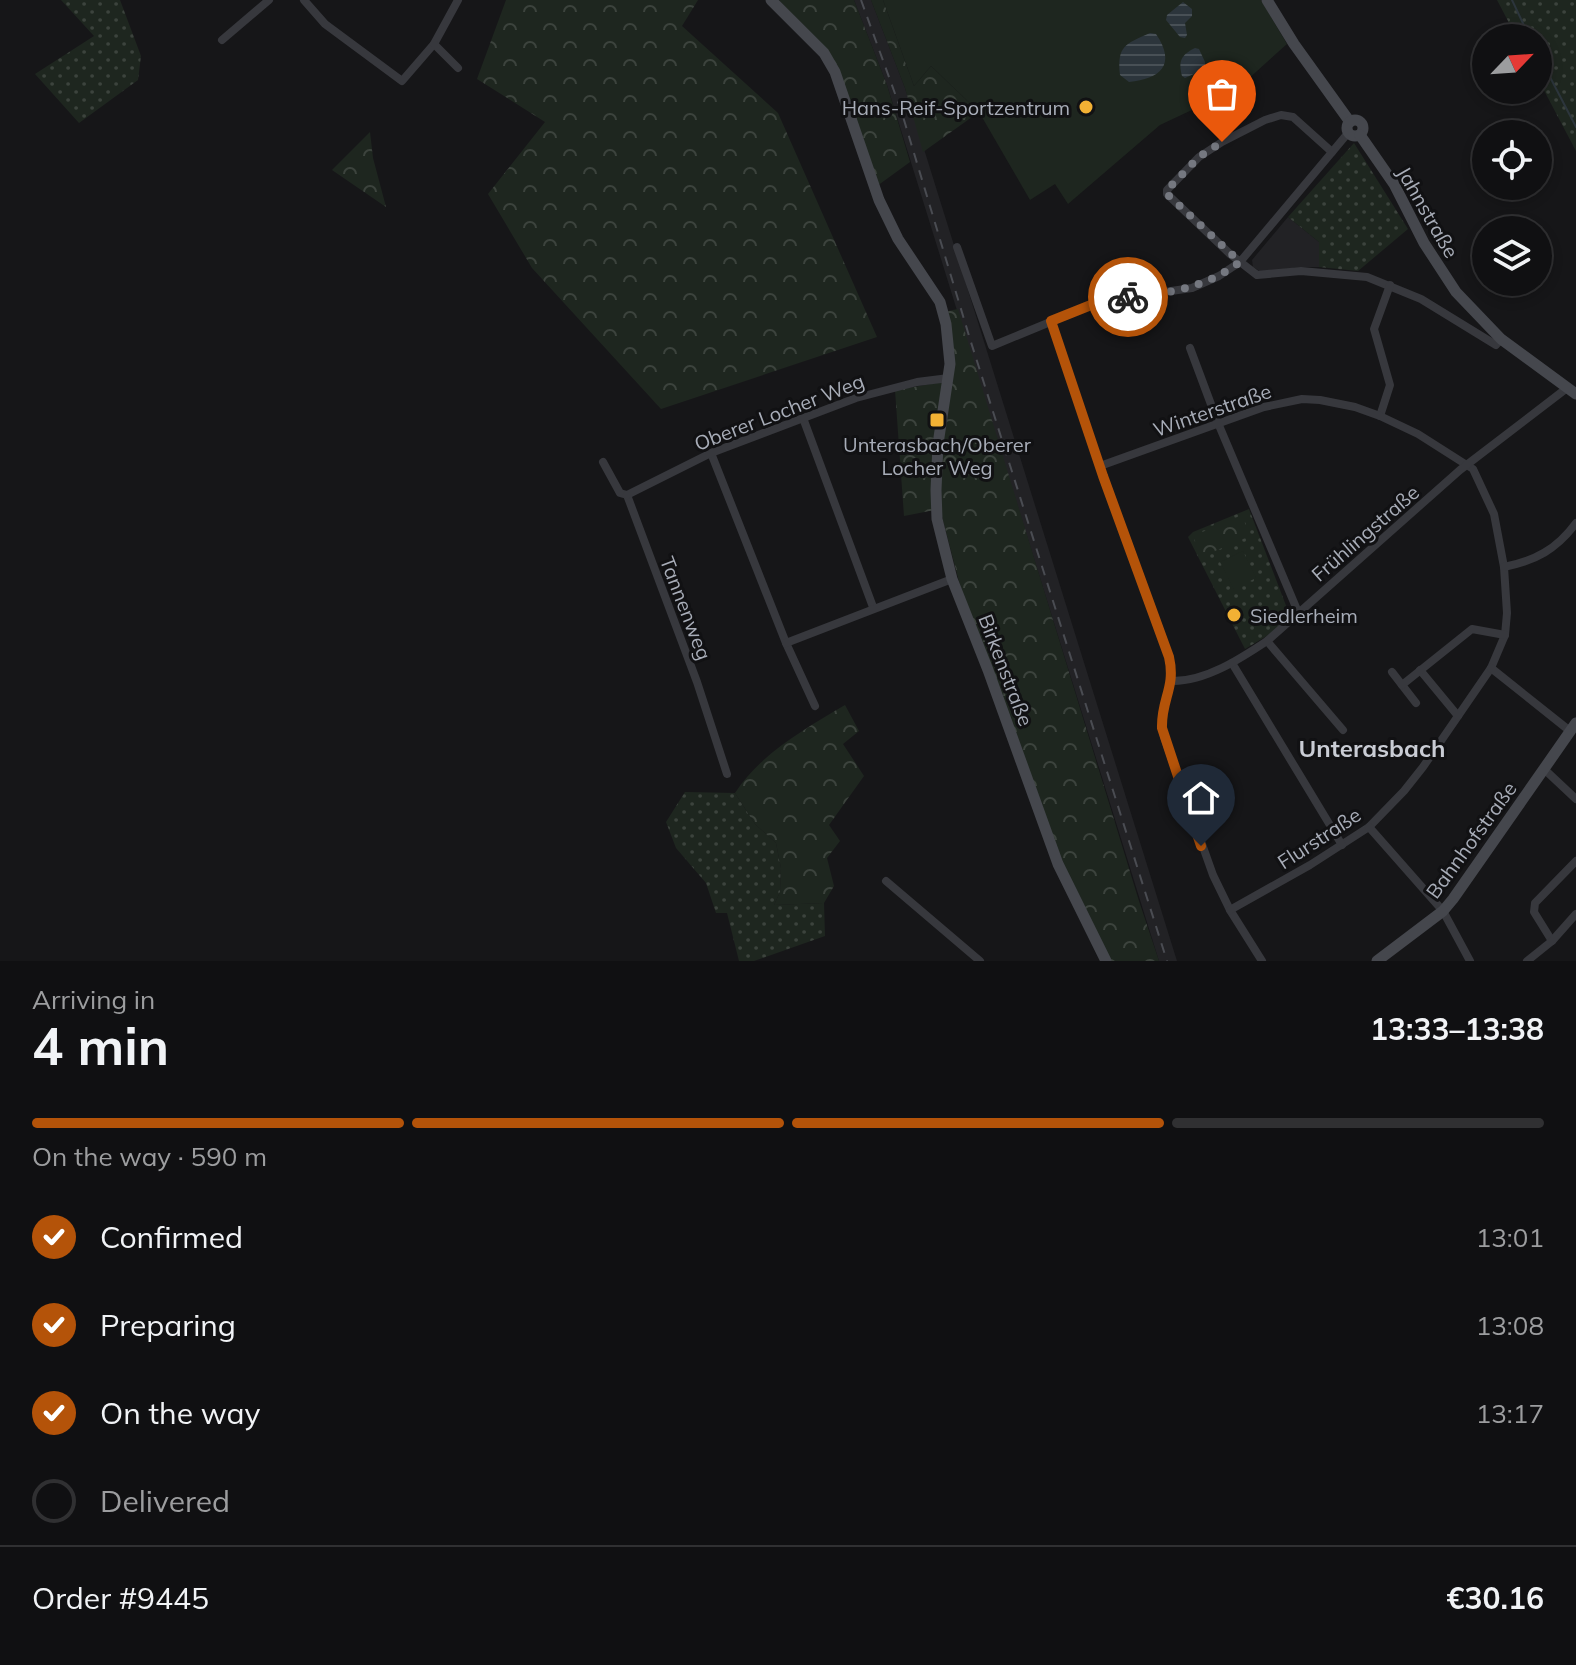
<!DOCTYPE html>
<meta charset="utf-8">
<style>
body{margin:0;font-family:Mulish,sans-serif;background:#1e1e20;color:#f1f3f6;height:100vh;display:flex;flex-direction:column;font-size:30px;white-space:nowrap}
*{box-sizing:border-box;margin:0}
p{font-size:26px;color:#9c9d9f}
.icon{flex:none;width:44px;height:44px;fill:none;stroke:currentColor;stroke-width:2;stroke-linecap:round;stroke-linejoin:round}
.map{position:relative;height:961px;overflow:hidden}
.sheet{display:flex;flex-direction:column;background:#101012;flex:1}
.sheet>*{flex:none}
.needle{width:52px;rotate:65deg}
.fabs{position:absolute;left:1472px;top:24px;display:grid;gap:16px}
.fabs a{display:grid;place-items:center;width:80px;height:80px;border-radius:50%;background:#101012;box-shadow:0 4px 12px #0003,0 0 0 2px #303032;font-size:40px}
.pin{position:absolute;display:grid;place-items:center;width:68px;height:68px;color:#fff;margin:-82px -34px;border-radius:50% 50% 50% 0;rotate:-45deg;box-shadow:0 0 8px #0007}
.pin .icon{rotate:45deg}
.courier{position:absolute;display:grid;place-items:center;width:80px;height:80px;margin:-40px;border:6px solid #b45309;border-radius:50%;background:#fff;color:#222;box-shadow:0 2px 10px #0007}
.head em{font-style:normal;font-weight:700}
.head div{display:flex;flex-direction:column-reverse}
.head{display:flex;align-items:center;justify-content:space-between;height:136px;padding:0 32px}
h1{font-size:52px;font-weight:700;line-height:60px}
.bar{display:grid;grid-template-columns:repeat(4,1fr);gap:12px 8px;align-content:center;height:96px;padding:0 32px}
.bar i{height:10px;border-radius:6px;background:#303032}
.bar .selected{background:#b45309}
.bar p{grid-column:span 4}
.line{display:flex;align-items:center;gap:20px;padding:0 32px;border-top:2px solid #303032}
.line div{flex:1}
ol{padding:0 32px;list-style:none}
li{display:flex;align-items:center;gap:24px;height:88px}
li p{margin-inline-start:auto}
li .icon{padding:8px;border-radius:50%;background:#b45309;color:#fff;stroke-width:4}
li:last-child{color:#9c9d9f}
li i{width:44px;height:44px;border:4px solid #303032;border-radius:50%}
.map>svg:first-child{display:block}
</style>
<div class="map">
<svg width="1576" height="961" viewBox="0 0 1576 961">
<defs>
<pattern id="grass-dots" width="8" height="8" patternUnits="userSpaceOnUse" patternTransform="scale(2)"><rect width="8" height="8" fill="#1e261f"/><path d="M2 2h.1M6 6h.1" fill="none" stroke="#3c433d" stroke-width="1.8" stroke-linecap="round"/></pattern>
<pattern id="forest-crowns" width="20" height="18" patternUnits="userSpaceOnUse" patternTransform="scale(2)"><rect width="20" height="18" fill="#1e261f"/><path d="M2 6a3 3 0 1 1 6 0M12 15a3 3 0 1 1 6 0" fill="none" stroke="#3c433d"/></pattern>
<pattern id="water-rules" width="6" height="5" patternUnits="userSpaceOnUse" patternTransform="scale(2)"><rect width="6" height="5" fill="#2c353c"/><path d="M0 2.5h6" fill="none" stroke="#485056"/></pattern>
</defs>
<rect width="100%" height="100%" fill="#161618"/>
<g fill="#222225">
<polygon points="854,0 871,0 905,88 1177,961 1159,961 887,85"/>
<polygon points="1288,217 1319,242 1319,267 1300,267 1261,272 1253,267 1252,260"/>
</g>
<g fill="url(#grass-dots)">
<polygon points="61,0 120,0 141,56 138,80 79,123 35,74 94,36"/>
<polygon points="1497,0 1576,0 1576,151 1538,79 1538,38 1517,38"/>
<polygon points="1354,143 1408,229 1358,271 1319,267 1319,242 1288,217"/>
<polygon points="1249,509 1290,616 1275,631 1245,649 1188,537 1193,532"/>
<polygon points="685,792 735,793 755,824 776,843 781,868 780,892 774,905 824,903 825,936 754,961 739,961 727,913 716,913 706,883 676,848 666,822"/>
</g>
<g fill="url(#forest-crowns)">
<polygon points="506,0 698,0 682,26 778,113 877,337 661,409 532,268 488,194 545,122 477,79"/>
<polygon points="779,0 854,0 887,85 910,162 877,186 837,65"/>
<polygon points="871,0 883,0 914,86 931,66 979,112 923,152 905,88"/>
<polygon points="370,132 373,158 386,207 332,170"/>
<polygon points="958,309 1138,898 1159,961 1110,961 1067,890 966,608 940,509 904,516 895,390 950,381 955,364 948,311"/>
<polygon points="1242,515 1250,536 1201,557 1193,536"/>
<path d="M845,705L859,731L843,744L864,776L829,825L840,841L827,858L834,886L824,903L774,905L780,892L781,868L776,843L755,824L735,793C761,753 805,729 845,705Z"/>
</g>
<g fill="#1e261f">
<polygon points="883,0 1261,0 1287,44 1246,81 1211,101 1160,125 1068,204 1055,184 1030,200 979,112 931,66 914,86"/>
<polygon points="1243,551 1256,578 1234,589 1220,562"/>
</g>
<g fill="url(#water-rules)">
<polygon points="1183,2 1192,9 1192,16 1185,23 1187,35 1185,38 1180,37 1166,20 1167,15"/>
<path d="M1150,33L1156,34C1177,65 1160,79 1129,82L1120,75C1117,46 1125,44 1150,33Z"/>
<path d="M1195,48L1199,49L1205,62V69L1185,78L1182,76C1178,61 1181,55 1195,48Z"/>
</g>
<g fill="none" stroke-linecap="round" stroke-linejoin="round">
<g stroke="#2c353c" stroke-width="2">
<polyline points="1512,0 1530,38"/>
<polyline points="1538,54 1576,127"/>
</g>
<g stroke="#37383d" stroke-width="8">
<polyline points="304,0 325,24 402,81 434,44 458,0"/>
<polyline points="222,40 269,0"/>
<polyline points="434,44 458,68"/>
<polyline points="1332,152 1293,117 1281,115 1265,120 1222,142 1199,157 1167,190 1167,194 1230,254 1257,275 1301,271 1367,277 1421,299 1496,345 1501,339"/>
<polyline points="957,247 992,346 1101,301 1192,288 1219,276 1240,262 1348,133"/>
<path d="M1051,321L1103,476L1169,657C1177,691 1157,704 1164,737L1213,875L1230,910L1262,961"/>
<polyline points="1190,348 1218,423 1298,612"/>
<polyline points="1380,416 1390,385 1374,329 1390,285"/>
<polyline points="803,418 873,607"/>
<polyline points="711,453 786,643 815,706"/>
<polyline points="603,462 620,493 627,495 697,682 727,774"/>
<polyline points="1100,466 1264,407 1302,399 1320,400 1355,407 1380,416 1418,434 1473,469 1494,514 1504,567 1507,613 1505,635 1491,668 1423,767 1404,791 1369,827 1310,865 1230,910"/>
<polyline points="627,495 711,453 856,398 917,382 949,378"/>
<path d="M1504,567C1535,561 1557,549 1576,523"/>
<polyline points="1267,641 1343,730"/>
<polyline points="786,643 952,579"/>
<polyline points="1232,663 1342,845"/>
<polyline points="1491,668 1570,731"/>
<polyline points="1420,670 1458,716"/>
<polyline points="1392,672 1416,703"/>
<path d="M1173,681C1206,681 1240,659 1267,641L1460,470L1567,388"/>
<polyline points="1402,685 1472,629 1505,635"/>
<polyline points="1544,769 1576,799"/>
<polyline points="1369,827 1443,911 1470,961"/>
<polyline points="886,881 980,961"/>
<polyline points="1552,941 1534,912 1535,903 1576,861"/>
<polyline points="1527,961 1552,941 1576,914"/>
</g>
<g stroke="#45474d" stroke-width="11">
<polyline points="771,0 824,53 835,72 879,200 898,239 940,302 946,324 950,364 938,444 936,490 937,519 952,579 988,670 1058,864 1106,961"/>
<polyline points="1267,0 1294,44 1350,122"/>
<circle cx="1355" cy="128" r="8"/>
<polyline points="1360,135 1394,184 1424,243 1456,292 1501,339 1576,394"/>
<polyline points="1377,961 1443,911 1453,899 1576,723"/>
</g>
<polyline stroke="#4a4c52" stroke-width="2" stroke-dasharray="10 8" stroke-linecap="butt" points="861,0 901,110 970,339 1167,961"/>
</g>
<g fill="none" stroke-linecap="round" stroke-linejoin="round">
<path stroke="#757880" stroke-width="8" stroke-dasharray="0 14.4" d="M1128,297C1170,293 1205,288 1240,262L1167,194V190L1199,157L1222,142"/>
<path stroke="#b45309" stroke-width="10" d="M1128,297L1101,301L1051,321L1103,476L1169,657C1176,688 1161,699 1162,728L1201,846"/>
</g>
<g fill="#f2b134" stroke="#111113" stroke-width="3">
<circle cx="1086" cy="107" r="8"/>
<rect x="929" y="412" width="16" height="16" rx="4"/>
<circle cx="1234" cy="615" r="8"/>
</g>
<g text-anchor="middle" dominant-baseline="central" stroke-width="6" stroke-linejoin="round" paint-order="stroke">
<g font-size="20" fill="#a8adb8" stroke="#111113" text-anchor="end">
<text x="1070" y="107">Hans-Reif-Sportzentrum</text>
<text x="937" y="444" text-anchor="middle">Unterasbach/Oberer<tspan x="937" dy="23">Locher Weg</tspan></text>
<text x="1250" y="615" text-anchor="start">Siedlerheim</text>
</g>
<g font-size="20" fill="#a8adb8" stroke="#111113">
<text transform="translate(1428 212) rotate(60)">Jahnstraße</text>
<text transform="translate(1212 410) rotate(-19)">Winterstraße</text>
<text transform="translate(779 412) rotate(-21)">Oberer Locher Weg</text>
<text transform="translate(1365 533) rotate(-41)">Frühlingstraße</text>
<text transform="translate(686 608) rotate(69)">Tannenweg</text>
<text transform="translate(1006 670) rotate(69)">Birkenstraße</text>
<text transform="translate(1319 838) rotate(-33)">Flurstraße</text>
<text transform="translate(1471 840) rotate(-54)">Bahnhofstraße</text>
</g>
<g font-size="24" font-weight="bold" fill="#c9ccd4" stroke="#111113">
<text x="1372" y="748">Unterasbach</text>
</g>
</g>
</svg>
<div class="fabs">
<a><svg class="needle" viewBox="-14 -14 28 28"><path d="M0-13l5 13h-10z" fill="#e53935"/><path d="M0 13l5-13h-10z" fill="#9c9d9f"/></svg></a>
<a><svg class="icon" aria-label="locate" viewBox="0 0 24 24"><circle cx="12" cy="12" r="6"/><path d="M12 2v4M12 18v4M2 12h4M18 12h4"/></svg></a>
<a><svg class="icon" aria-label="layers" viewBox="0 0 24 24"><path d="M12 4l9 5-9 5-9-5zM3 14l9 5 9-5"/></svg></a>
</div>
<div class="pin" style="left:1222px;top:142px;background:#ea580c"><svg class="icon" aria-label="bag" viewBox="0 0 24 24"><path d="M5 8h14l-1 12H6zM9 8a3 3 0 0 1 6 0"/></svg></div>
<div class="pin" style="left:1201px;top:846px;background:#1f2937"><svg class="icon" aria-label="home" viewBox="0 0 24 24"><path d="M3 11l9-7 9 7M6 9v11h12V9"/></svg></div>
<div class="courier" style="left:1128px;top:297px"><svg class="icon" aria-label="bike" viewBox="0 0 24 24"><circle cx="6" cy="16" r="4"/><circle cx="18" cy="16" r="4"/><path d="M6 16l4-8h5l3 8M10 8l3 8H6M13 5h3"/></svg></div>
</div>
<section class="sheet">
<div class="head"><div><h1>4 min</h1><p>Arriving in</p></div><em>13:33–13:38</em></div>
<div class="bar"><i class="selected"></i><i class="selected"></i><i class="selected"></i><i></i><p>On the way · 590 m</p></div>
<ol>
<li><svg class="icon" aria-label="check" viewBox="0 0 24 24"><path d="M5 12l5 5 9-10"/></svg>Confirmed<p>13:01</p></li>
<li><svg class="icon" aria-label="check" viewBox="0 0 24 24"><path d="M5 12l5 5 9-10"/></svg>Preparing<p>13:08</p></li>
<li><svg class="icon" aria-label="check" viewBox="0 0 24 24"><path d="M5 12l5 5 9-10"/></svg>On the way<p>13:17</p></li>
<li><i></i>Delivered</li>
</ol>
<div class="line" style="height:104px"><div>Order #9445</div><b>€30.16</b></div>
</section>
